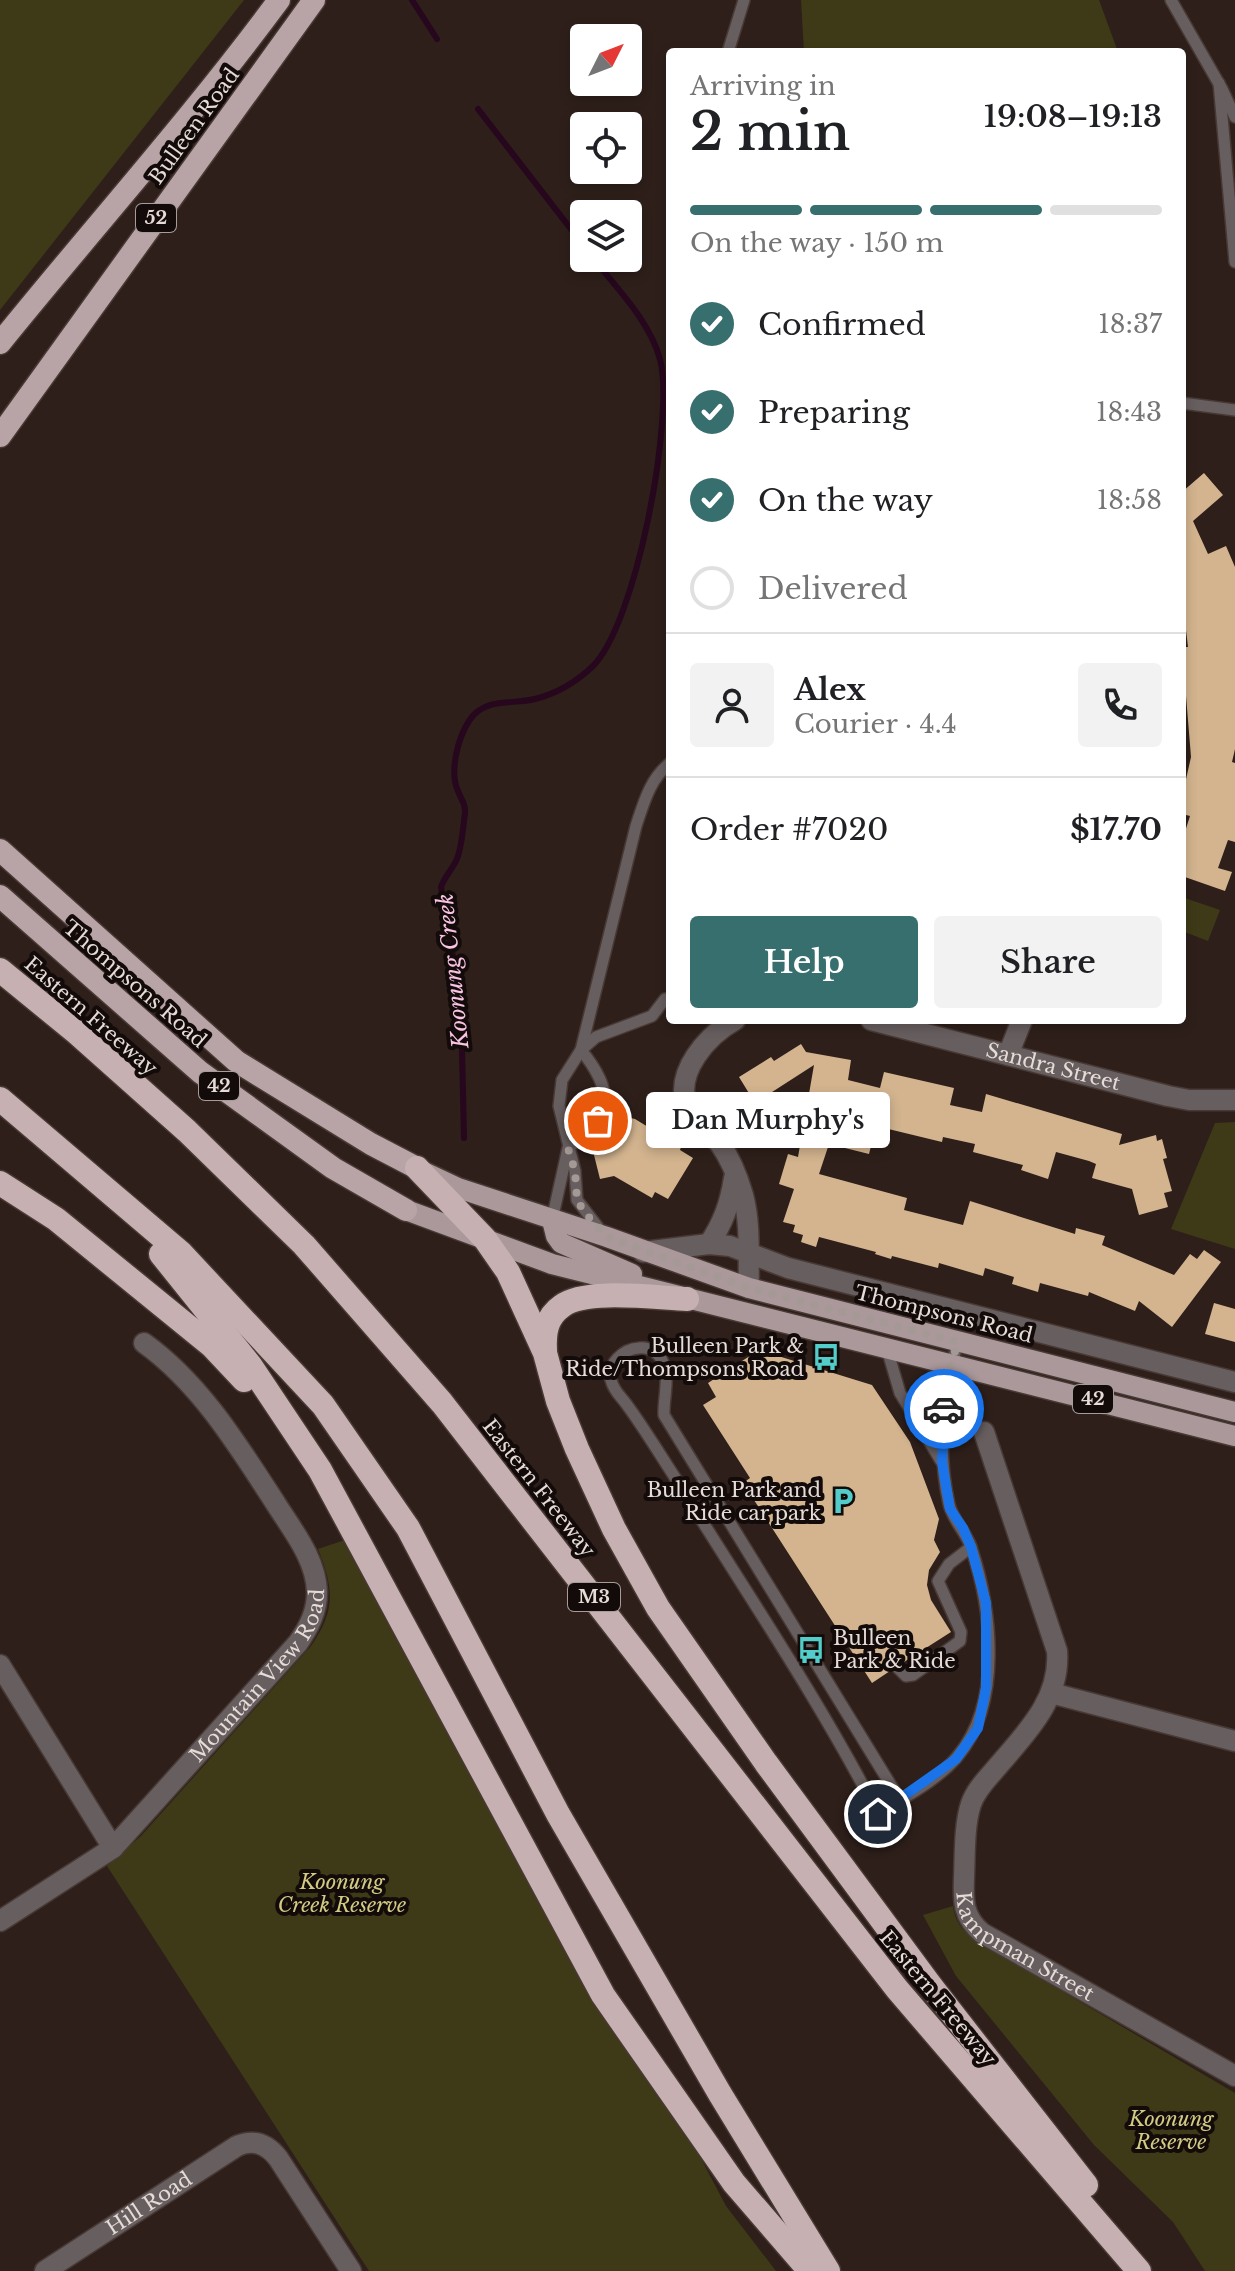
<!DOCTYPE html>
<meta charset="utf-8">
<style>
body{margin:0;font-family:"Libre Baskerville",serif;background:#f2f2f2;color:#202124;height:100vh;display:flex;flex-direction:column;font-size:30px;white-space:nowrap}
*{box-sizing:border-box;margin:0}
p{font-size:26px;color:#757577}
.icon{flex:none;width:44px;height:44px;fill:none;stroke:currentColor;stroke-width:2;stroke-linecap:round;stroke-linejoin:round}
.map{position:relative;flex:1;overflow:hidden}
.sheet{position:absolute;left:666px;top:48px;width:520px;height:976px;display:flex;flex-direction:column;background:#fff;border-radius:8px;box-shadow:0 4px 12px #0003}
.sheet>*{flex:none}
.needle{width:52px;rotate:48deg}
.buttons{position:absolute;left:570px;top:24px;display:grid;gap:16px}
.buttons a{display:grid;place-items:center;width:72px;height:72px;border-radius:8px;background:#fff;box-shadow:0 4px 12px #0003;font-size:40px}
.pin{position:absolute;display:grid;place-items:center;width:68px;height:68px;color:#fff;margin:-34px;border:4px solid #fff;border-radius:50%;box-shadow:0 2px 8px #0007}
.courier{position:absolute;display:grid;place-items:center;width:80px;height:80px;margin:-40px;border:6px solid #1a73e8;border-radius:50%;background:#fff;color:#222;box-shadow:0 2px 10px #0007}
.bubble{position:absolute;height:56px;border-radius:8px;background:#fff;box-shadow:0 4px 12px #0003;font-size:26px;font-weight:600;line-height:56px;text-align:center}
.overview em{font-style:normal;font-weight:600}
.overview div{display:flex;flex-direction:column-reverse}
.overview{display:flex;align-items:center;justify-content:space-between;height:136px;padding:0 24px}
h1{font-size:52px;font-weight:600;line-height:60px}
.bar{display:grid;grid-template-columns:repeat(4,1fr);gap:12px 8px;align-content:center;height:96px;padding:0 24px}
.bar i{height:10px;border-radius:6px;background:#e0e0e0}
.bar .on{background:#376e6e}
.bar p{grid-column:span 4}
.line{display:flex;align-items:center;gap:20px;padding:0 24px;border-top:2px solid #e0e0e0}
.line div{flex:1}
.round{display:grid;place-items:center;flex:none;width:84px;height:84px;border-radius:8px;background:#f2f2f2}
ol{padding:0 24px;list-style:none}
li{display:flex;align-items:center;gap:24px;height:88px}
li p{margin-inline-start:auto}
li .icon{padding:8px;border-radius:50%;background:#376e6e;color:#fff;stroke-width:4}
li:last-child{color:#757577}
li i{width:44px;height:44px;border:4px solid #e0e0e0;border-radius:50%}
.cta{display:flex;gap:16px;margin-top:auto;padding:16px 24px}
.cta a{flex:1;height:92px;border-radius:8px;background:#376e6e;color:#fff;font-size:32px;font-weight:600;line-height:92px;text-align:center}
.cta a+a{background:#f2f2f2;color:#202124}
.map>svg:first-child{display:block}
</style>
<div class="map">
<svg width="1235" height="2271" viewBox="0 0 1235 2271">
<rect width="100%" height="100%" fill="#2e1f1a"/>
<g fill="#3e3a17">
<polygon points="0,0 244,0 0,310"/>
<polygon points="801,0 1099,0 1118,52 804,52"/>
<polygon points="1182,897 1220,910 1208,941 1182,931"/>
<polygon points="1235,1122 1235,1249 1171,1229 1215,1123"/>
<path d="M357,1536L583,1935L726,2206L776,2271H369L107,1866L141,1836L311,1646C336,1610 334,1589 318,1549Z"/>
<path d="M953,1906C955,1921 962,1931 975,1940L1235,2093V2271H1205L1173,2222L1094,2145L956,1976L923,1915Z"/>
</g>
<g fill="none" stroke-linecap="round" stroke-linejoin="round">
<g stroke="#26071d" stroke-width="6">
<polyline points="412,0 437,39"/>
<polyline points="478,109 584,246"/>
<path d="M464,1138L461,1003L441,887C445,876 451,871 456,861C462,849 463,827 465,813C466,803 461,800 458,791C449,772 458,738 469,721C484,697 511,705 535,699C555,694 576,682 592,667C636,626 675,416 660,359C649,320 617,289 593,258"/>
</g>
</g>
<g fill="#d3b48f">
<polygon points="1204,473 1223,495 1193,521 1208,554 1226,546 1235,567 1235,749 1232,762 1235,763 1235,842 1228,840 1218,868 1232,872 1225,891 1182,876 1182,841 1190,816 1182,814 1182,797 1191,757 1182,647 1188,647 1182,597 1182,492"/>
<polygon points="801,1044 806,1052 851,1060 848,1080 880,1088 884,1072 954,1088 950,1105 982,1112 986,1094 1122,1134 1119,1145 1156,1135 1157,1141 1162,1139 1167,1158 1163,1159 1172,1191 1164,1193 1168,1207 1139,1215 1132,1189 1092,1178 1096,1164 1089,1161 1056,1152 1048,1179 1021,1170 1023,1165 973,1152 975,1144 943,1137 942,1142 876,1126 869,1154 829,1144 819,1174 907,1198 904,1210 963,1225 970,1201 1075,1234 1076,1228 1105,1236 1102,1245 1174,1275 1190,1254 1197,1259 1204,1250 1221,1262 1172,1327 1139,1301 1135,1311 1089,1292 1088,1296 1040,1283 1038,1292 1012,1284 1014,1277 985,1268 983,1276 939,1263 938,1268 892,1256 891,1259 875,1254 876,1252 819,1237 816,1247 801,1242 803,1235 793,1232 795,1225 783,1222 794,1189 779,1184 788,1154 798,1157 814,1065 755,1103 739,1077 771,1057 774,1061"/>
<polygon points="579,1096 594,1105 582,1125 575,1122"/>
<polygon points="610,1114 617,1119 626,1117 635,1119 681,1147 680,1150 693,1158 668,1199 655,1192 652,1198 614,1176 600,1179 593,1151 615,1144 597,1134"/>
<polygon points="1214,1303 1235,1309 1235,1342 1205,1334"/>
<polygon points="759,1350 872,1385 910,1442 939,1519 934,1540 940,1552 929,1570 927,1585 931,1600 951,1632 904,1662 898,1659 892,1661 889,1666 890,1671 872,1683 743,1483 750,1478 703,1405 716,1397 708,1383"/>
</g>
<g fill="none" stroke-linecap="round" stroke-linejoin="round">
<g stroke="#483934" stroke-width="14">
<g id="service">
<polyline points="1171,0 1222,89 1235,117"/>
<polyline points="728,52 744,0"/>
<polyline points="1219,83 1235,262"/>
<polyline points="1182,403 1235,410"/>
<path d="M552,1220L568,1148C613,1116 615,1092 581,1050L636,826C644,802 650,779 670,763"/>
<polyline points="601,1231 577,1200 575,1171 559,1106 562,1080 581,1050 596,1037 652,1016 665,999"/>
<polyline points="887,1349 900,1393 941,1461"/>
<polyline points="897,1667 906,1676 913,1675 960,1641 961,1632 938,1581 949,1564 971,1547"/>
<path d="M900,1800L664,1415C663,1394 674,1367 655,1352C651,1349 644,1347 639,1348C623,1349 607,1364 611,1380C614,1392 621,1396 627,1405C644,1428 659,1453 674,1476C743,1588 818,1697 878,1814C903,1798 939,1779 957,1757C1003,1703 992,1610 971,1547C966,1532 952,1519 949,1504C937,1451 942,1394 958,1342"/>
</g>
</g>
<g stroke="#483934" stroke-width="23">
<g id="minor">
<path d="M735,1020C708,1035 674,1072 687,1106C693,1120 711,1132 720,1144C730,1158 738,1178 743,1195C751,1224 748,1258 749,1288"/>
<path id="s1" d="M871,1020L1168,1096L1189,1100H1235"/>
<polyline points="1008,1055 1022,1020"/>
<path d="M709,1244C723,1223 730,1204 734,1178"/>
<polyline points="643,1252 709,1244 730,1246 788,1268 1235,1382"/>
<path id="s2" d="M984,1432L1057,1651C1061,1702 1022,1737 992,1773C984,1782 975,1792 971,1804C964,1825 965,1855 964,1878C963,1901 963,1917 982,1933L1235,2076"/>
<polyline points="0,1665 113,1848"/>
<polyline points="1051,1693 1235,1741"/>
<path id="s3" d="M0,1921L113,1848L298,1643C309,1627 317,1612 317,1592C316,1559 293,1531 276,1504C239,1447 201,1384 144,1343"/>
<path id="s4" d="M45,2271L237,2146C254,2139 267,2144 278,2158L351,2271"/>
</g>
</g>
<g stroke="#483934" stroke-width="23">
<g id="primary">
<polyline points="424,1172 458,1188 607,1237 749,1288 1235,1412"/>
<polyline points="406,1210 552,1264 1235,1436"/>
<polyline points="552,1220 556,1236 561,1243 632,1274"/>
</g>
</g>
<g stroke="#483934" stroke-width="25">
<g id="trunk">
<path d="M0,343C93,228 191,119 279,0"/>
<polyline points="0,436 314,0"/>
<polyline points="0,850 236,1061 371,1144 417,1168"/>
<polyline points="0,896 200,1072 333,1168 406,1210"/>
</g>
</g>
<g stroke="#483934" stroke-width="27">
<g id="motorway">
<polyline points="0,970 77,1033 187,1131 304,1245 442,1403 897,1989 1139,2271"/>
<polyline points="0,1099 181,1253 323,1405 408,1528 558,1814 720,2094 828,2271"/>
<polyline points="417,1168 485,1239 508,1272 545,1353 558,1401 577,1449 614,1529 658,1608 766,1763 930,1985 1086,2185"/>
<polyline points="0,1183 56,1219 212,1346 244,1380"/>
<polyline points="161,1254 250,1365 320,1470 603,1995 734,2183 810,2271"/>
<path d="M545,1351C544,1333 546,1317 562,1306C585,1288 657,1298 687,1299"/>
</g>
</g>
<use href="#service" stroke="#675e5f" stroke-width="11"/>
<use href="#minor" stroke="#675e5f" stroke-width="20"/>
<use href="#primary" stroke="#ab989a" stroke-width="20"/>
<use href="#trunk" stroke="#b8a4a6" stroke-width="22"/>
<use href="#motorway" stroke="#c6b0b1" stroke-width="24"/>
</g>
<g fill="none" stroke-linecap="round" stroke-linejoin="round">
<polyline stroke="#a59995" stroke-width="8" stroke-dasharray="0 14.4" points="598,1121 587,1134 568,1148 575,1171 577,1200 585,1213 607,1237 749,1288 958,1342 951,1364 944,1409"/>
<polyline stroke="#1a73e8" stroke-width="10" points="878,1814 956,1759 978,1728 986,1688 986,1603 971,1547 963,1528 950,1509 942,1462 944,1409"/>
</g>
<defs>
<g id="bus-bare" transform="scale(2.16)"><path d="M-5-6H5V4H4V6H2V4H-2V6H-4V4H-5ZM-3.5-4V0h7V-4ZM-3.5 1.2v1.5H-2V1.2ZM2 1.2v1.5H3.5V1.2Z" fill="#53cdc9" stroke="#120b09" stroke-width="2.5" paint-order="stroke"/></g>
<g id="parking-bare" transform="scale(2.16)"><path d="M-3.5-5.5H1a3.5 3.5 0 0 1 0 7H-1V5.5H-3.5ZM-1-3.4V-.6H.8a1.4 1.4 0 0 0 0-2.8Z" fill="#53cdc9" stroke="#120b09" stroke-width="2.5" paint-order="stroke"/></g>
</defs>
<g fill-rule="evenodd">
<use href="#bus-bare" x="826" y="1357"/>
<use href="#parking-bare" x="843" y="1501"/>
<use href="#bus-bare" x="811" y="1650"/>
</g>
<g text-anchor="middle" dominant-baseline="central" stroke-width="8" stroke-linejoin="round" paint-order="stroke">
<g fill="#120b09" stroke="#a69d99" stroke-width="2">
<rect x="136" y="204" width="40" height="28" rx="6"/>
<rect x="199" y="1072" width="40" height="28" rx="6"/>
<rect x="1073" y="1385" width="40" height="28" rx="6"/>
<rect x="568" y="1583" width="52" height="28" rx="6"/>
</g>
<g font-size="18" font-weight="bold" fill="#e5dbd7">
<text x="156" y="218">52</text>
<text x="219" y="1086">42</text>
<text x="1093" y="1399">42</text>
<text x="594" y="1597">M3</text>
</g>
<g font-size="20" fill="#e5dbd7" stroke="#120b09">
<text transform="translate(194 126) rotate(-54)">Bulleen Road</text>
<text transform="translate(135 984) rotate(41)">Thompsons Road</text>
<text transform="translate(91 1016) rotate(41)">Eastern Freeway</text>
<text stroke="none"><textPath href="#s1" startOffset="188">Sandra Street</textPath></text>
<text transform="translate(944 1314) rotate(14)">Thompsons Road</text>
<text transform="translate(539 1488) rotate(52)">Eastern Freeway</text>
<text stroke="none"><textPath href="#s3" startOffset="362">Mountain View Road</textPath></text>
<text stroke="none"><textPath href="#s2" startOffset="586">Kampman Street</textPath></text>
<text transform="translate(938 1998) rotate(50)">Eastern Freeway</text>
<text stroke="none"><textPath href="#s4" startOffset="124">Hill Road</textPath></text>
</g>
<g font-size="20" fill="#e5dbd7" stroke="#120b09" text-anchor="end">
<text x="804" y="1346">Bulleen Park &amp;<tspan x="804" dy="23">Ride/Thompsons Road</tspan></text>
<text x="821" y="1490">Bulleen Park and<tspan x="821" dy="23">Ride car park</tspan></text>
<text x="833" y="1638" text-anchor="start">Bulleen<tspan x="833" dy="23">Park &amp; Ride</tspan></text>
</g>
<g font-size="20" font-style="italic" fill="#d3ca84" stroke="#120b09">
<text x="342" y="1882">Koonung<tspan x="342" dy="23">Creek Reserve</tspan></text>
<text x="1171" y="2119">Koonung<tspan x="1171" dy="23">Reserve</tspan></text>
</g>
<g font-size="22" font-style="italic" fill="#f9c4e4" stroke="#120b09">
<text transform="translate(453 971) rotate(-96)">Koonung Creek</text>
</g>
</g>
</svg>
<div class="buttons">
<a><svg class="needle" viewBox="-14 -14 28 28"><path d="M0-13l5 13h-10z" fill="#e53935"/><path d="M0 13l5-13h-10z" fill="#757577"/></svg></a>
<a><svg class="icon" aria-label="locate" viewBox="0 0 24 24"><circle cx="12" cy="12" r="6"/><path d="M12 2v4M12 18v4M2 12h4M18 12h4"/></svg></a>
<a><svg class="icon" aria-label="layers" viewBox="0 0 24 24"><path d="M12 4l9 5-9 5-9-5zM3 14l9 5 9-5"/></svg></a>
</div>
<div class="pin" style="left:598px;top:1121px;background:#ea580c"><svg class="icon" aria-label="bag" viewBox="0 0 24 24"><path d="M5 8h14l-1 12H6zM9 8a3 3 0 0 1 6 0"/></svg></div>
<div class="pin" style="left:878px;top:1814px;background:#1f2937"><svg class="icon" aria-label="home" viewBox="0 0 24 24"><path d="M3 11l9-7 9 7M6 9v11h12V9"/></svg></div>
<div class="courier" style="left:944px;top:1409px"><svg class="icon" aria-label="car" viewBox="0 0 24 24"><path d="M5 17H2v-5l4-1 3-4h7l3 4 3 1v5h-3M9 17h6M6 11h13"/><circle cx="7" cy="17" r="2"/><circle cx="17" cy="17" r="2"/></svg></div>
<div class="bubble" style="left:646px;top:1092px;width:244px">Dan Murphy's</div>
<section class="sheet">
<div class="overview"><div><h1>2 min</h1><p>Arriving in</p></div><em>19:08–19:13</em></div>
<div class="bar"><i class="on"></i><i class="on"></i><i class="on"></i><i></i><p>On the way · 150 m</p></div>
<ol>
<li><svg class="icon" aria-label="check" viewBox="0 0 24 24"><path d="M5 12l5 5 9-10"/></svg>Confirmed<p>18:37</p></li>
<li><svg class="icon" aria-label="check" viewBox="0 0 24 24"><path d="M5 12l5 5 9-10"/></svg>Preparing<p>18:43</p></li>
<li><svg class="icon" aria-label="check" viewBox="0 0 24 24"><path d="M5 12l5 5 9-10"/></svg>On the way<p>18:58</p></li>
<li><i></i>Delivered</li>
</ol>
<div class="line" style="height:144px"><a class="round"><svg class="icon" aria-label="person" viewBox="0 0 24 24"><circle cx="12" cy="8" r="4"/><path d="M4 21q1-7 8-7t8 7"/></svg></a><div><b>Alex</b><p>Courier · 4.4</p></div><a class="round"><svg class="icon" aria-label="phone" viewBox="0 0 24 24"><path d="M5 4h4l2 5-3 2q2 4 5 5l2-3 5 2v4C11 20 4 13 5 4z"/></svg></a></div>
<div class="line" style="height:104px"><div>Order #7020</div><b>$17.70</b></div>
<div class="cta"><a>Help</a><a>Share</a></div>
</section>
</div>
